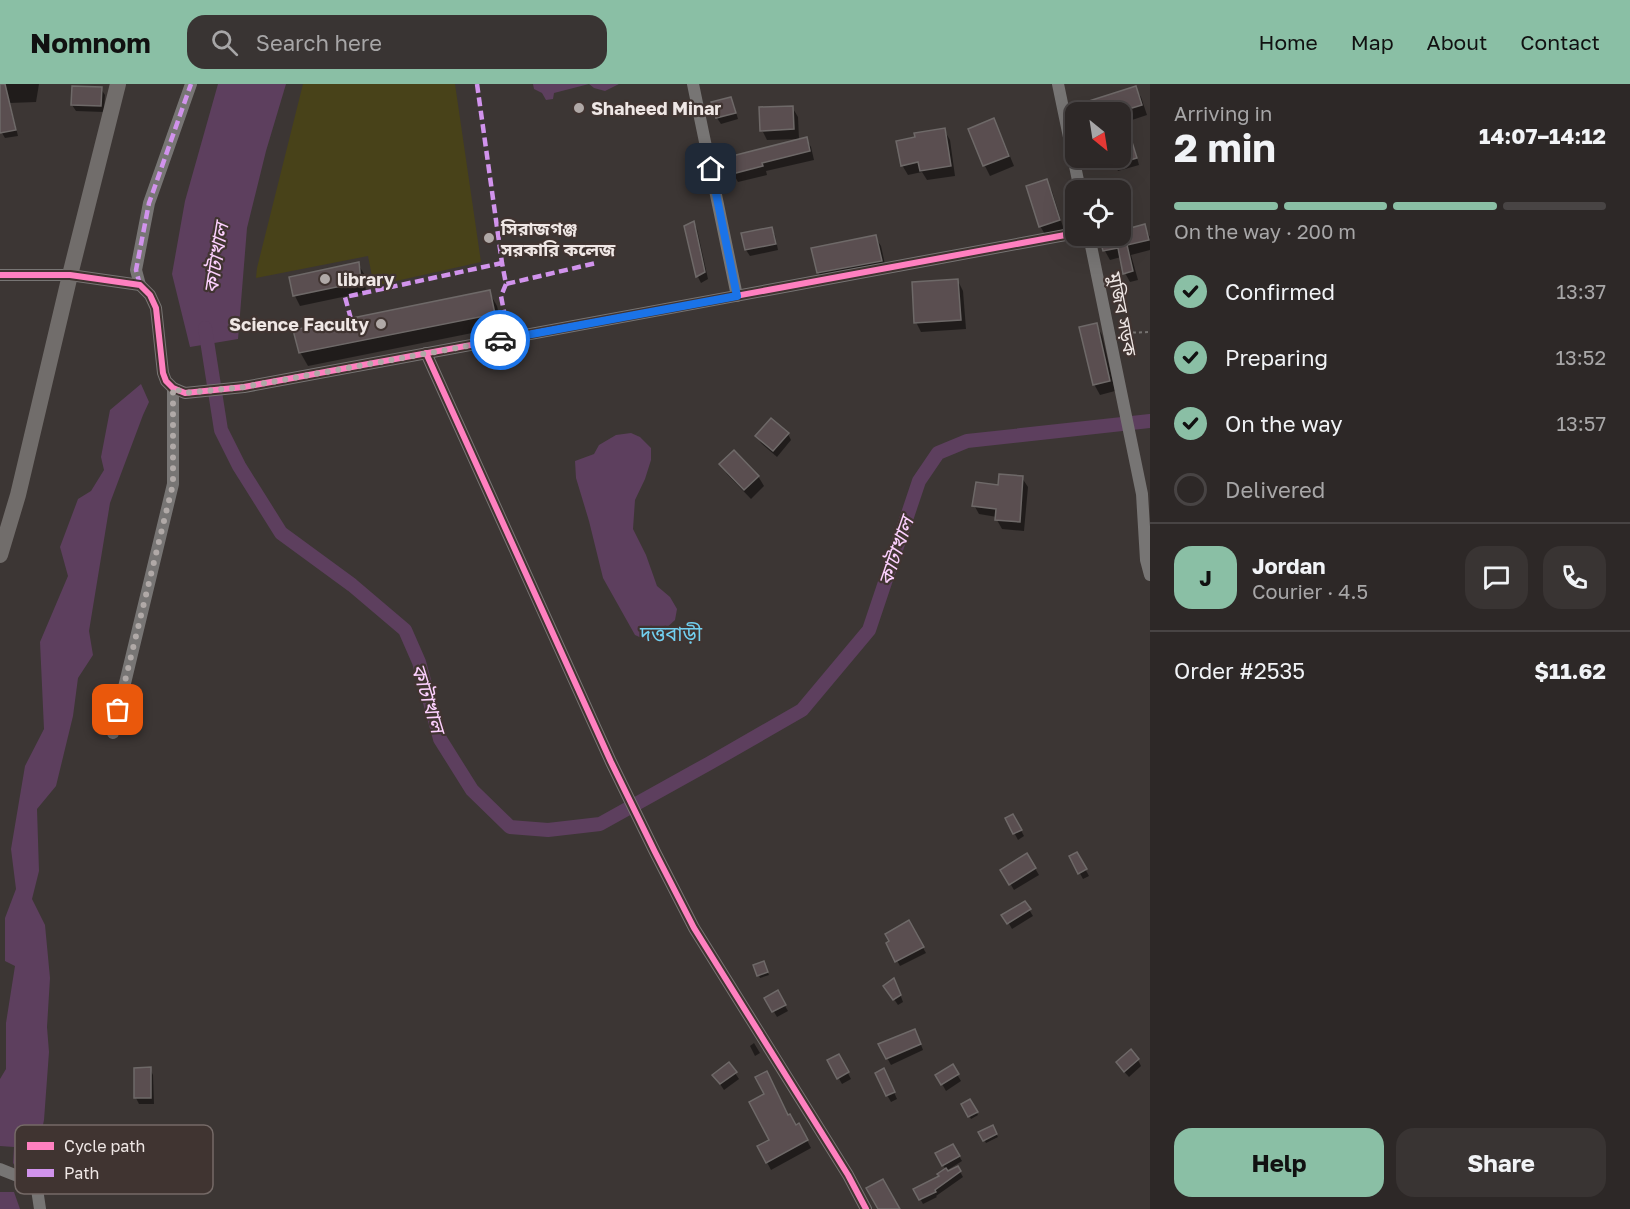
<!DOCTYPE html>
<meta charset="utf-8">
<style>
body{margin:0;font-family:"Golos Text","Noto Sans Bengali",sans-serif;background:#393433;color:#f1f3f6;height:100vh;display:flex;flex-direction:column;font-size:22px;white-space:nowrap}
*{box-sizing:border-box;margin:0}
p{font-size:20px;color:#a7a6a7}
.icon{flex:none;width:33px;height:33px;fill:none;stroke:currentColor;stroke-width:2;stroke-linecap:round;stroke-linejoin:round}
.map{position:relative;flex:1;overflow:hidden}
.drawer{display:flex;flex-direction:column;background:#2d2827;width:480px}
.drawer>*{flex:none}
.needle{width:39px;rotate:150deg}
.fabs{position:absolute;left:1065px;top:18px;display:grid;gap:12px}
.fabs a{display:grid;place-items:center;width:66px;height:66px;border-radius:12px;background:#2d2827;box-shadow:0 6px 24px #0002,0 0 0 2px #484444;font-size:30px}
.pin{position:absolute;display:grid;place-items:center;width:51px;height:51px;color:#fff;margin:-26px;border-radius:12px;box-shadow:0 3px 9px #0006}
.courier{position:absolute;display:grid;place-items:center;width:60px;height:60px;margin:-30px;border:4px solid #1a73e8;border-radius:50%;background:#fff;color:#222;box-shadow:0 2px 8px #0007}
.summary em{font-style:normal;font-weight:700}
.summary div{display:flex;flex-direction:column-reverse}
.summary{display:flex;align-items:center;justify-content:space-between;height:102px;padding:0 24px}
h1{font-size:39px;font-weight:700;line-height:45px}
.bar{display:grid;grid-template-columns:repeat(4,1fr);gap:9px 6px;align-content:center;height:72px;padding:0 24px}
.bar i{height:8px;border-radius:4px;background:#484444}
.bar .selected{background:#8abfa5}
.bar p{grid-column:span 4}
.line{display:flex;align-items:center;gap:15px;padding:0 24px;border-top:2px solid #484444}
.line div{flex:1}
.round{display:grid;place-items:center;flex:none;width:63px;height:63px;border-radius:18px;background:#393433}
ol{padding:0 24px;list-style:none}
li{display:flex;align-items:center;gap:18px;height:66px}
li p{margin-inline-start:auto}
li .icon{padding:6px;border-radius:50%;background:#8abfa5;color:#111;stroke-width:4}
li:last-child{color:#a7a6a7}
li i{width:33px;height:33px;border:3px solid #484444;border-radius:50%}
.button{display:flex;gap:12px;margin-top:auto;padding:12px 24px}
.button a{flex:1;height:69px;border-radius:18px;background:#8abfa5;color:#111;font-size:24px;font-weight:700;line-height:69px;text-align:center}
.button a+a{background:#393433;color:#f1f3f6}
header{display:flex;align-items:center;gap:36px;box-sizing:border-box;height:84px;padding:0 30px;background:#8abfa5;color:#111}
header strong{font-size:28px}
nav{display:flex;gap:33px;margin-inline-start:auto;font-size:21px}
.search{width:420px;height:54px;background:#393433;display:flex;align-items:center;gap:15px;box-sizing:border-box;padding:0 21px;border-radius:18px;color:#a7a6a7;font-size:22px}
main{display:flex;flex:1;min-height:0}
.map>svg:first-child{display:block}
</style>
<header>
<strong>Nomnom</strong>
<div class="search"><svg class="icon" aria-label="search" viewBox="0 0 24 24"><circle cx="10" cy="10" r="6"/><path d="M15 15l6 6"/></svg>Search here</div>
<nav><a>Home</a><a>Map</a><a>About</a><a>Contact</a></nav>
</header>
<main>
<div class="map">
<svg width="1150" height="1125" viewBox="0 0 1150 1125">
<rect width="100%" height="100%" fill="#3c3634"/>
<polygon fill="#484219" points="303,0 455,0 481,178 374,202 368,172 256,194 257,184"/>
<g fill="#5d3f5e">
<polygon points="218,0 286,0 266,67 247,144 238,255 190,263 172,190 185,117"/>
<polygon points="533,0 619,0 605,7 594,4 589,0 554,9 553,15 546,16 542,9 534,5"/>
<polygon points="141,300 149,318 143,331 110,419 89,547 93,571 78,594 73,632 56,702 37,725 39,787 32,815 45,841 50,894 47,943 49,968 44,1036 36,1075 28,1085 16,1083 13,1079 14,1063 0,1062 0,995 6,985 6,939 15,882 5,877 5,834 16,805 11,765 25,682 44,645 40,558 68,492 60,463 78,415 91,407 104,386 101,373 110,326"/>
<polygon points="631,349 640,353 651,364 651,376 645,395 635,416 633,445 646,471 657,502 670,513 677,525 675,536 662,548 648,557 635,551 603,494 589,437 576,394 575,377 594,370 599,361 616,351"/>
<polygon points="0,1108 14,1108 20,1125 0,1125"/>
</g>
<g fill="#0007">
<polygon points="0,0 39,0 36,18 10,19 18,52 5,54 2,49 0,40"/>
<polygon points="1135,4 1141,13 1147,31 1120,40 1120,28 1094,28 1091,18"/>
<polygon points="101,5 105,11 104,28 76,27 72,21"/>
<polygon points="730,14 734,21 738,35 721,40 717,34 713,19"/>
<polygon points="792,23 798,33 799,55 767,56 762,46"/>
<polygon points="994,36 999,46 1014,82 990,92 985,82 970,45"/>
<polygon points="944,46 950,56 955,92 927,96 922,88 908,91 902,81"/>
<polygon points="806,55 811,63 814,76 766,87 767,91 738,98 733,89"/>
<polygon points="1131,59 1135,66 1139,81 1118,87 1112,74 1120,74"/>
<polygon points="1046,97 1052,107 1064,146 1046,152 1040,142"/>
<polygon points="694,139 697,145 708,195 701,199 698,193 686,143"/>
<polygon points="1120,139 1125,146 1144,142 1150,153 1150,166 1131,171 1138,196 1130,198 1125,189 1121,173 1110,176 1105,167 1101,152 1120,152"/>
<polygon points="771,145 775,151 778,166 750,172 746,166"/>
<polygon points="875,153 881,162 886,185 824,197 818,188"/>
<polygon points="358,180 364,190 366,208 300,222 295,212 291,194"/>
<polygon points="958,197 963,207 966,245 921,248 916,238"/>
<polygon points="489,208 497,222 502,243 308,282 300,268"/>
<polygon points="1096,241 1102,251 1115,307 1100,311 1094,300"/>
<polygon points="788,350 791,356 777,373 761,359 757,353"/>
<polygon points="721,380 758,392 764,402 751,415 727,390"/>
<polygon points="1022,394 1028,403 1024,447 1002,445 997,436 997,433 979,430 974,421 1000,403"/>
<polygon points="1013,732 1024,752 1018,756 1007,735"/>
<polygon points="1077,770 1089,792 1083,795 1071,773"/>
<polygon points="1027,771 1039,791 1014,806 1002,786"/>
<polygon points="1025,819 1033,832 1012,845 1004,831"/>
<polygon points="908,838 926,869 900,882 888,860"/>
<polygon points="763,879 769,891 760,894 755,882"/>
<polygon points="897,902 903,918 898,921 889,908"/>
<polygon points="777,908 788,927 777,933 766,914"/>
<polygon points="918,953 923,966 891,981 880,961"/>
<polygon points="754,959 760,969 755,972 750,962"/>
<polygon points="839,972 851,995 842,1000 829,977"/>
<polygon points="1138,976 1141,982 1129,993 1121,984"/>
<polygon points="952,982 961,997 946,1007 937,991"/>
<polygon points="135,985 150,985 153,991 154,1020 139,1020 136,1014"/>
<polygon points="735,989 739,995 724,1006 718,997"/>
<polygon points="887,993 897,1015 891,1018 887,1011"/>
<polygon points="970,1017 978,1031 971,1035 963,1021"/>
<polygon points="788,1033 796,1043 799,1041 811,1064 771,1086 759,1063 771,1056"/>
<polygon points="992,1043 998,1053 986,1059 980,1048"/>
<polygon points="953,1062 962,1077 946,1087 948,1089 958,1084 963,1093 936,1112 937,1113 923,1120 915,1105 941,1093 946,1086 937,1070"/>
</g>
<g fill="none" stroke-linecap="round" stroke-linejoin="round">
<polyline stroke="#5d3f5e" stroke-width="14" points="205,244 221,346 239,382 281,449 352,501 405,546 419,578 440,655 472,706 510,743 548,746 600,740 708,680 802,626 869,546 919,397 938,369 967,357 1150,337"/>
</g>
<g fill="#5a4e50" stroke="#6e6968" stroke-width="1.5">
<polygon points="0,0 5,0 16,46 0,49"/>
<polygon points="72,2 102,3 101,22 71,21"/>
<polygon points="1136,2 1142,21 1119,28 1093,28 1089,17"/>
<polygon points="731,13 736,29 716,34 711,18"/>
<polygon points="793,22 794,45 760,47 759,23"/>
<polygon points="994,34 1009,72 983,82 968,45"/>
<polygon points="945,44 951,82 920,87 918,78 901,82 896,57 915,53 914,49"/>
<polygon points="807,53 810,67 762,79 763,82 732,90 728,73"/>
<polygon points="1132,58 1137,74 1120,79 1120,61"/>
<polygon points="1047,95 1060,136 1039,143 1026,102"/>
<polygon points="1120,136 1123,146 1145,140 1149,156 1127,161 1133,187 1123,190 1118,164 1103,167 1099,152 1120,152"/>
<polygon points="694,137 705,188 696,193 684,142"/>
<polygon points="772,143 776,160 745,166 741,149"/>
<polygon points="876,151 882,177 817,189 811,164"/>
<polygon points="359,178 361,198 293,212 289,193"/>
<polygon points="958,195 961,236 914,239 912,198"/>
<polygon points="490,206 495,230 299,269 293,246"/>
<polygon points="1097,239 1110,297 1093,301 1079,243"/>
<polygon points="771,334 789,349 773,367 755,352"/>
<polygon points="734,366 759,392 744,406 719,380"/>
<polygon points="999,390 1023,392 1020,438 995,436 996,425 972,422 976,398 998,401"/>
<polygon points="1013,730 1022,746 1013,750 1005,734"/>
<polygon points="1077,768 1087,785 1078,790 1069,772"/>
<polygon points="1027,769 1036,784 1009,801 1000,786"/>
<polygon points="1025,817 1031,825 1007,840 1001,831"/>
<polygon points="909,836 924,863 895,878 886,859 889,857 885,850"/>
<polygon points="764,877 768,888 757,892 753,881"/>
<polygon points="894,894 901,911 893,916 883,902"/>
<polygon points="778,906 786,921 772,928 764,914"/>
<polygon points="915,945 921,960 886,975 878,960"/>
<polygon points="1131,965 1139,975 1124,988 1116,978"/>
<polygon points="839,970 849,988 837,995 827,976"/>
<polygon points="729,978 737,988 720,1000 712,991"/>
<polygon points="953,980 959,990 941,1001 935,991"/>
<polygon points="151,983 151,1014 134,1014 134,984"/>
<polygon points="884,984 895,1008 886,1012 875,989"/>
<polygon points="767,987 788,1031 790,1030 796,1041 799,1039 808,1056 766,1079 757,1062 769,1056 749,1018 764,1010 755,993"/>
<polygon points="970,1015 978,1028 968,1033 961,1020"/>
<polygon points="993,1041 997,1050 983,1057 978,1048"/>
<polygon points="953,1060 960,1072 942,1082 935,1069"/>
<polygon points="958,1082 961,1087 935,1106 936,1108 919,1116 913,1105 939,1092 937,1090 946,1084 948,1087"/>
<polygon points="883,1095 900,1125 878,1125 866,1104"/>
</g>
<g fill="none" stroke-linecap="round" stroke-linejoin="round">
<polyline stroke="#757270" stroke-width="2" stroke-dasharray="3 3" stroke-linecap="butt" points="1121,249 1150,248"/>
<g stroke="#777574" stroke-width="12">
<polyline points="693,0 737,212"/>
<polyline points="1058,0 1080,106"/>
<polyline points="1089,152 1142,410 1146,476 1150,491"/>
<polyline points="0,191 70,191 140,201 150,211 156,224 163,289 166,297 173,304 185,309 244,303 1076,149"/>
<polyline points="140,201 136,186 149,119 191,0"/>
<polyline points="426,269 611,678 655,768 694,844 848,1091 866,1125"/>
<polyline points="113,649 173,400 173,304"/>
<polyline points="0,1085 30,1097 37,1105 40,1125"/>
</g>
<polyline stroke="#716d6b" stroke-width="16" points="0,471 18,411 70,191 118,0"/>
<g stroke="#d193ec" stroke-width="4.5" stroke-dasharray="9 4.5" stroke-linecap="butt">
<polyline points="477,0 502,179 506,200 596,179"/>
<polyline points="506,200 501,212 509,254"/>
<polyline points="140,201 136,186 149,119 191,0"/>
<polyline points="351,235 345,213 502,179"/>
</g>
<g stroke="#403431" stroke-width="10">
<g id="cycleway">
<polyline points="0,191 70,191 140,201 150,211 156,224 163,289 166,297 173,304 185,309 244,303 1076,149"/>
<polyline points="426,269 611,678 655,768 694,844 848,1091 866,1125"/>
</g>
</g>
<use href="#cycleway" stroke="#ff80c0" stroke-width="6"/>
</g>
<g fill="none" stroke-linecap="round" stroke-linejoin="round">
<polyline stroke="#b0a9a7" stroke-width="6" stroke-dasharray="0 10.8" points="118,626 173,400 173,304 185,309 244,303 500,256"/>
<polyline stroke="#1a73e8" stroke-width="8" points="500,256 737,212 711,85"/>
</g>
<g fill="#b0a9a7" stroke="#403431" stroke-width="2">
<circle cx="579" cy="24" r="6"/>
<circle cx="489" cy="154" r="6"/>
<circle cx="325" cy="195" r="6"/>
<circle cx="381" cy="240" r="6"/>
</g>
<g text-anchor="middle" dominant-baseline="central" stroke-width="4.5" stroke-linejoin="round" paint-order="stroke">
<g font-size="18" font-weight="bold" fill="#efe7e5" stroke="#403431" text-anchor="start">
<text x="591" y="24">Shaheed Minar</text>
<text x="501" y="144">সিরাজগঞ্জ<tspan x="501" dy="21">সরকারি কলেজ</tspan></text>
<text x="337" y="195">library</text>
<text x="369" y="240" text-anchor="end">Science Faculty</text>
</g>
<g font-size="18" fill="#efe7e5" stroke="#403431">
<text transform="translate(1123 230) rotate(79)">মুজিব সড়ক</text>
</g>
<g font-size="20" font-style="italic" fill="#fcd0fe" stroke="#403431">
<text transform="translate(215 174) rotate(-81)">কাটাখাল</text>
<text transform="translate(895 467) rotate(-71)">কাটাখাল</text>
<text transform="translate(429 614) rotate(73)">কাটাখাল</text>
</g>
<g font-size="20" fill="#72d0f0" stroke="#403431">
<text x="671" y="549">দত্তবাড়ী</text>
</g>
</g>
<rect x="15" y="1041" width="198" height="69" rx="9" fill="#403431" stroke="#756a67" stroke-width="1.5"/>
<rect x="27" y="1058" width="27" height="8" fill="#ff80c0"/>
<rect x="27" y="1085" width="27" height="8" fill="#d193ec"/>
<g font-size="16" fill="#efe7e5">
<text x="64" y="1068">Cycle path</text>
<text x="64" y="1095">Path</text>
</g>
</svg>
<div class="fabs">
<a><svg class="needle" viewBox="-14 -14 28 28"><path d="M0-13l5 13h-10z" fill="#e53935"/><path d="M0 13l5-13h-10z" fill="#a7a6a7"/></svg></a>
<a><svg class="icon" aria-label="locate" viewBox="0 0 24 24"><circle cx="12" cy="12" r="6"/><path d="M12 2v4M12 18v4M2 12h4M18 12h4"/></svg></a>
</div>
<div class="pin" style="left:118px;top:626px;background:#ea580c"><svg class="icon" aria-label="bag" viewBox="0 0 24 24"><path d="M5 8h14l-1 12H6zM9 8a3 3 0 0 1 6 0"/></svg></div>
<div class="pin" style="left:711px;top:85px;background:#1f2937"><svg class="icon" aria-label="home" viewBox="0 0 24 24"><path d="M3 11l9-7 9 7M6 9v11h12V9"/></svg></div>
<div class="courier" style="left:500px;top:256px"><svg class="icon" aria-label="car" viewBox="0 0 24 24"><path d="M5 17H2v-5l4-1 3-4h7l3 4 3 1v5h-3M9 17h6M6 11h13"/><circle cx="7" cy="17" r="2"/><circle cx="17" cy="17" r="2"/></svg></div>
</div>
<section class="drawer">
<div class="summary"><div><h1>2 min</h1><p>Arriving in</p></div><em>14:07–14:12</em></div>
<div class="bar"><i class="selected"></i><i class="selected"></i><i class="selected"></i><i></i><p>On the way · 200 m</p></div>
<ol>
<li><svg class="icon" aria-label="check" viewBox="0 0 24 24"><path d="M5 12l5 5 9-10"/></svg>Confirmed<p>13:37</p></li>
<li><svg class="icon" aria-label="check" viewBox="0 0 24 24"><path d="M5 12l5 5 9-10"/></svg>Preparing<p>13:52</p></li>
<li><svg class="icon" aria-label="check" viewBox="0 0 24 24"><path d="M5 12l5 5 9-10"/></svg>On the way<p>13:57</p></li>
<li><i></i>Delivered</li>
</ol>
<div class="line" style="height:108px"><b class="round" style="background:#8abfa5;color:#111">J</b><div><b>Jordan</b><p>Courier · 4.5</p></div><a class="round"><svg class="icon" aria-label="chat" viewBox="0 0 24 24"><path d="M4 5h16v11H9l-5 4z"/></svg></a><a class="round"><svg class="icon" aria-label="phone" viewBox="0 0 24 24"><path d="M5 4h4l2 5-3 2q2 4 5 5l2-3 5 2v4C11 20 4 13 5 4z"/></svg></a></div>
<div class="line" style="height:78px"><div>Order #2535</div><b>$11.62</b></div>
<div class="button"><a>Help</a><a>Share</a></div>
</section>
</main>
